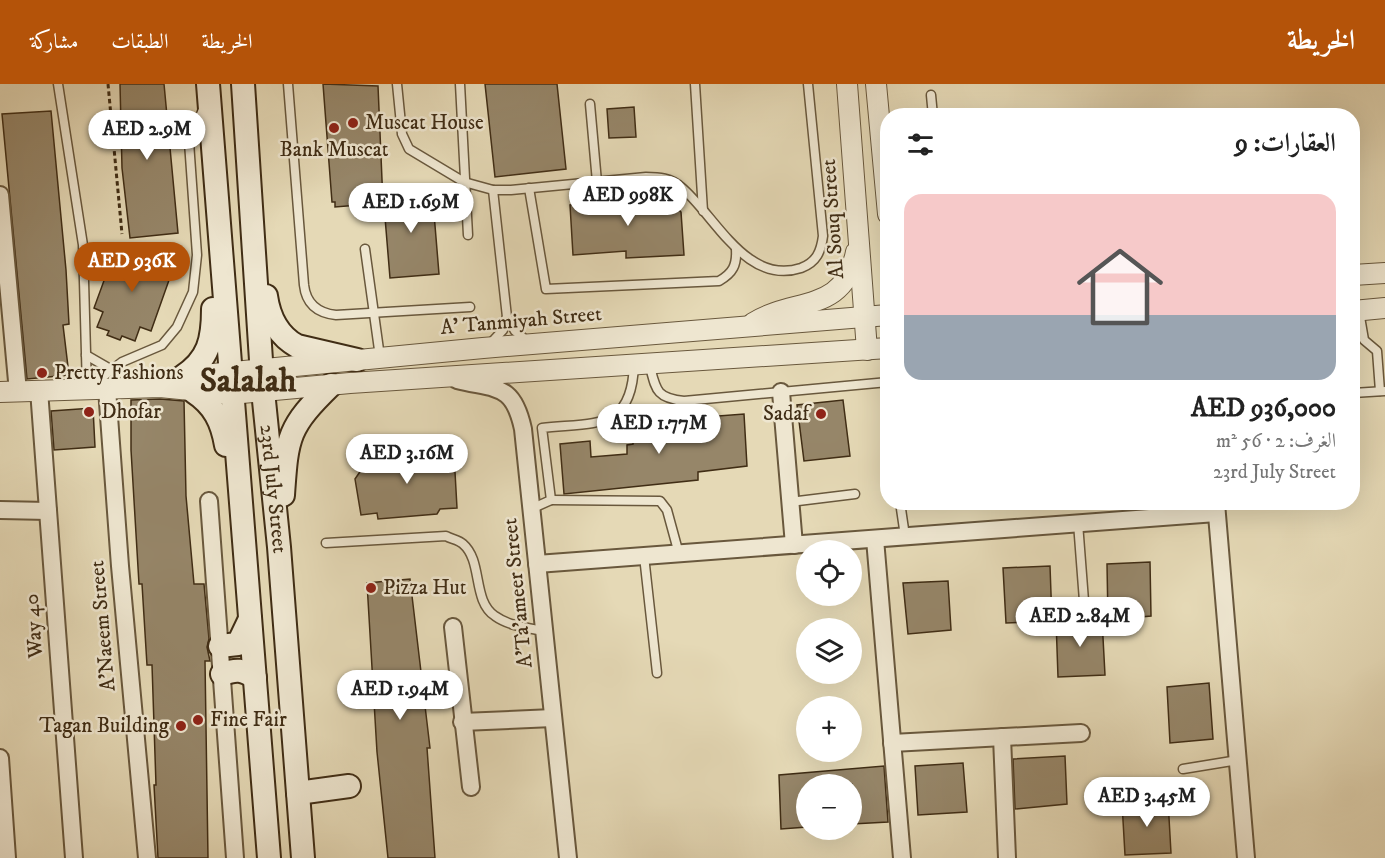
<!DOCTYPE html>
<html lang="ar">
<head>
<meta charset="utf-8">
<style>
  body { margin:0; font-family:"IM FELL DW Pica",Amiri,serif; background:#f2f2f2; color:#222; direction:rtl; height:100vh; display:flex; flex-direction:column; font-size:22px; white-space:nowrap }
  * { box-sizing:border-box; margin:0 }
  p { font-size:20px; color:#767676 }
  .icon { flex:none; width:33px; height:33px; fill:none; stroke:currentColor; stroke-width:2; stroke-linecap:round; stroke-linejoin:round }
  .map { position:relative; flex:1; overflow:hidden; direction:ltr }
  .panel { position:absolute; left:880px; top:24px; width:480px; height:402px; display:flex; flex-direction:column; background:#fff; border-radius:24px; box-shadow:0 6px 24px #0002; direction:rtl }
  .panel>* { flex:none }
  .buttons { position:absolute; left:796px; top:456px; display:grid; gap:12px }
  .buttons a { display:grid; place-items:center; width:66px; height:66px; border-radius:50%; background:#fff; box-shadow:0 6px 24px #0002; font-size:30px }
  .price { position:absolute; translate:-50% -51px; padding:0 14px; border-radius:21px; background:#fff; color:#222; font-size:20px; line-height:39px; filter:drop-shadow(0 2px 3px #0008) }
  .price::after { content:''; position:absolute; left:50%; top:36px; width:18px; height:14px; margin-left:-9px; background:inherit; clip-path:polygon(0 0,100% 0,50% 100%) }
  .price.selected { background:#b45309; color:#fff }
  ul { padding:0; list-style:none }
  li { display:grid; align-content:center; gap:12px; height:318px; padding:0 24px }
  li span { display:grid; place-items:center; height:186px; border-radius:18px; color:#555 }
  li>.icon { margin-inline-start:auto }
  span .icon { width:108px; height:108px; fill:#fffc; stroke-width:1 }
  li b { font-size:26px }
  h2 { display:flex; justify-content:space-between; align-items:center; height:72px; padding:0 24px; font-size:26px }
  header { display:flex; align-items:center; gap:36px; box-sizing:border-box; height:84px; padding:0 30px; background:#b45309; color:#fff }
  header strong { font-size:28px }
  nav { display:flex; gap:33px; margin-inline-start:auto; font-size:21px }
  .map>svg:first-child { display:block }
  .building { fill:#968669; stroke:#402d15; stroke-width:1.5 }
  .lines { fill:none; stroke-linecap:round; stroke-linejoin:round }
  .service-casing { stroke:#69583d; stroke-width:11 }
  .minor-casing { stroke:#69583d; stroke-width:20 }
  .tertiary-casing { stroke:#69583d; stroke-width:22 }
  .secondary-casing { stroke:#402d15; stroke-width:26 }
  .path { stroke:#402d15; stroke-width:3; stroke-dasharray:4.5 3; stroke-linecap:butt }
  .service { stroke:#eee6d0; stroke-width:8 }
  .minor { stroke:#eee6d0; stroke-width:16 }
  .tertiary { stroke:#eee6d0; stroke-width:20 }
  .secondary { stroke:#eee6d0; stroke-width:22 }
  .poi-dot { fill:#8f2418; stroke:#eee6d0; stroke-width:2 }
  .labels { text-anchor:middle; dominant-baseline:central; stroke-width:5; stroke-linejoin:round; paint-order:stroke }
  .poi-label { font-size:21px; fill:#402d15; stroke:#eee6d0; text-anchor:start }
  .street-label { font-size:21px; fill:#402d15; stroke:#eee6d0 }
  .town-label { font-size:33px; font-weight:bold; fill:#402d15; stroke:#eee6d0 }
</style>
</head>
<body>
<header>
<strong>الخريطة</strong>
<nav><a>الخريطة</a><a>الطبقات</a><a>مشاركة</a></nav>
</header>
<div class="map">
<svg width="1385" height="774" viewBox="0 0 1385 774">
  <rect width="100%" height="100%" fill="#e5d9b6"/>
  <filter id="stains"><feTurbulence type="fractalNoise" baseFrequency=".00333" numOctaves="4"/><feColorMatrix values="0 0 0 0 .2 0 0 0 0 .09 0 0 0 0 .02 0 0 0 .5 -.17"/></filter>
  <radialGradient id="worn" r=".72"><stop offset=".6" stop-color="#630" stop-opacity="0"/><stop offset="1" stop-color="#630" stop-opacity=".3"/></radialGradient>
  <g class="building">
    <path d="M 120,0 L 164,0 L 178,149 L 130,154 L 122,84 Z"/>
    <path d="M 323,0 L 378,2 L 383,119 L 335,123 L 335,118 L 332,118 Z"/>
    <path d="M 485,0 L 557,0 L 566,85 L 495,93 Z"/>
    <path d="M 634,23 L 636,53 L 609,54 L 607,25 Z"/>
    <path d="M 51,27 L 66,186 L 69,240 L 63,241 L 69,291 L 27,295 L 2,30 Z"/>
    <path d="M 432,105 L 439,190 L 390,194 L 383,109 Z"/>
    <path d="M 662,109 L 681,128 L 684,171 L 626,174 L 626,167 L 573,171 L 570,121 L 623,117 L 623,111 Z"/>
    <path d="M 117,161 L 174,182 L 151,247 L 140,243 L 135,257 L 122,252 L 120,256 L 107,251 L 109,247 L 97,243 L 103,228 L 94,224 Z"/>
    <path d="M 160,315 L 184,317 L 186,412 L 194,500 L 204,500 L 209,555 L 207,563 L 210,577 L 205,577 L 208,774 L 158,774 L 154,701 L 156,701 L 152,581 L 147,581 L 142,500 L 139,500 L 131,366 L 131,316 Z"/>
    <path d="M 843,316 L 850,372 L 804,377 L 797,321 Z"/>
    <path d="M 93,324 L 95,363 L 54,366 L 51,327 Z"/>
    <path d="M 744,330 L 747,382 L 698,388 L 698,396 L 564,410 L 560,360 L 590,357 L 591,373 L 627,370 L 627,361 L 633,360 L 633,348 L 641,348 L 640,338 Z"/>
    <path d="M 433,365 L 434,371 L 454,370 L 457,424 L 440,425 L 437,430 L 378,435 L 377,429 L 361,431 L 355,395 L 370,373 Z"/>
    <path d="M 1150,478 L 1151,532 L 1108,536 L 1107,480 Z"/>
    <path d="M 1050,482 L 1052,537 L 1006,539 L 1003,484 Z"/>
    <path d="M 410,495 L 430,664 L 427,664 L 435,774 L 388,774 L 377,668 L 367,499 Z"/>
    <path d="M 948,497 L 951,546 L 908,550 L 903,499 Z"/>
    <path d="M 1102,535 L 1105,591 L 1058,593 L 1056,536 Z"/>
    <path d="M 1209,599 L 1213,655 L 1170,659 L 1167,603 Z"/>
    <path d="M 1065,672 L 1067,720 L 1015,725 L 1013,675 Z"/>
    <path d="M 963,679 L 967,728 L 918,731 L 915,682 Z"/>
    <path d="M 884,682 L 888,738 L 852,740 L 852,700 L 807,700 L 807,743 L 781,745 L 779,691 Z"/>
    <path d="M 1168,716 L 1171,769 L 1125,771 L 1122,719 Z"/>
  </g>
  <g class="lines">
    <defs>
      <g id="service">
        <path d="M 58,0 L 83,161 L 87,305"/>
        <path d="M 288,0 L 304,201 C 306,219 317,229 336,231 L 470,223"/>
        <path d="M 397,0 L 402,50 L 409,65 L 464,98 L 493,106 L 511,106 L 646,93 C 659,93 671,94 681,103 C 715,131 746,202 801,184 C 817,178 821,167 823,152 L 808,0"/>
        <path d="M 460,0 L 468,151"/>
        <path d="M 695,0 L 703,127"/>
        <path d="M 931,11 L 933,32"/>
        <path d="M 590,20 L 597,98"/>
        <path d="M 529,104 L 546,205 L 719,197 C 733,189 737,181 736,165"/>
        <path d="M 493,106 L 507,233 L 515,247 L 526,256"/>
        <path d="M 365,165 L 380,273"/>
        <path d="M 1359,227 L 1364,256 L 1377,267 L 1380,307"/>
        <path d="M 490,260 L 503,246 L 507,233"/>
        <path d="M 86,271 L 112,286"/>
        <path d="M 649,279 C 656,305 655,314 684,317 L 888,298"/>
        <path d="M 92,301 L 122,278 L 162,261 L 177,243 L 193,208 L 197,171 L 189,58 L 204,23"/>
        <path d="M 1353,309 L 1385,307"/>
        <path d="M 888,345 L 888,349"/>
        <path d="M 551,416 L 660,417 L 667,426 L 679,470"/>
        <path d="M 790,418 L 855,410"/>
        <path d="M 900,418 L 905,452"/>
        <path d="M 531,425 L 551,416 L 542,344 C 596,338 632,347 634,280"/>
        <path d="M 1078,439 L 1085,530"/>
        <path d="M 326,459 L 446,452 C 451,455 459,456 463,460 C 483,477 472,517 495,532 C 509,542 528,544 544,547"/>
        <path d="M 644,472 L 657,589"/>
        <path d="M 1183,685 L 1238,676"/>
      </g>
      <g id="minor">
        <path d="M 0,111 L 18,308"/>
        <path d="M 457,296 C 497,306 513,299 523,345 L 568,774"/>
        <path d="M 107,305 L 120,482 L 147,774"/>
        <path d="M 39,306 L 74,774"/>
        <path d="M 781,308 L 794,461"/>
        <path d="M 209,417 L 235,774"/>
        <path d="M 1216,419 L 1246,774"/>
        <path d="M 0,426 L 48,427"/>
        <path d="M 875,455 L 902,774"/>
        <path d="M 537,480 L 1216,429"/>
        <path d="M 453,543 L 471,703"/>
        <path d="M 462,638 L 553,634"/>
        <path d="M 1002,653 L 1007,774"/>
        <path d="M 892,659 L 1081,649"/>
        <path d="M 0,674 L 7,774"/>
      </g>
      <g id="tertiary">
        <path d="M 847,0 L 867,266"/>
        <path d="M 876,0 L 888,130"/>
        <path d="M 1353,191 L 1385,189"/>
        <path d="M 1353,227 L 1385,224"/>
        <path d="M 753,239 C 795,213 844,230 856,168"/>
        <path d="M 176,296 L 182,293 L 483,264 L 888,231"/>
        <path d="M 0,308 L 160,303 L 231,310 L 350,299 L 888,264"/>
      </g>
      <g id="secondary">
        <path d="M 208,0 L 269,774"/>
        <path id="s1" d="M 243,0 L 263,307 L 279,463 L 303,774"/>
        <path d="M 266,212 C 269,233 277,251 297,262 L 357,276"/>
        <path d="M 182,293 C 209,276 213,255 213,225"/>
        <path d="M 194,308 C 214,321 222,338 226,361"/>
        <path d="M 283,411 C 287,352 288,343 331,301"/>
        <path d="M 220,562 L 238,560 L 250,535"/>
        <path d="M 222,590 C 236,585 243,585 255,594"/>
        <path d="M 298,709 L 349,702"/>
      </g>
    </defs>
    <use href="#service" class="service-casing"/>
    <use href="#minor" class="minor-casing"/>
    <use href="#tertiary" class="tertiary-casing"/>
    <use href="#secondary" class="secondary-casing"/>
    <path class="path" d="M 108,0 L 122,150"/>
    <use href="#service" class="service"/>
    <use href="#minor" class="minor"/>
    <use href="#tertiary" class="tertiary"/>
    <use href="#secondary" class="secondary"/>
  </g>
  <g class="poi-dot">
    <circle cx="353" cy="39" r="6"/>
    <circle cx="334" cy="44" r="6"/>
    <circle cx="42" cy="289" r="6"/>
    <circle cx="89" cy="328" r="6"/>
    <circle cx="821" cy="330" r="6"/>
    <circle cx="371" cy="504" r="6"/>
    <circle cx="198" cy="636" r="6"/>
    <circle cx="181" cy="642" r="6"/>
  </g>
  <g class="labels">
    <g class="poi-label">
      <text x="365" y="39">Muscat House</text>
      <text x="334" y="66" text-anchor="middle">Bank Muscat</text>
      <text x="54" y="289">Pretty Fashions</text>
      <text x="101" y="328">Dhofar</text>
      <text x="809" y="330" text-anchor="end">Sadaf</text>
      <text x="383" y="504">Pizza Hut</text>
      <text x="210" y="636">Fine Fair</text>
      <text x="169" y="642" text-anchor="end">Tagan Building</text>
    </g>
    <g class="street-label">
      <text transform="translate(833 135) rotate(-94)">Al Souq Street</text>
      <text transform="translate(521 237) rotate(-5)">A' Tanmiyah Street</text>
      <text stroke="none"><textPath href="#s1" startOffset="406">23rd July Street</textPath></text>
      <text transform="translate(518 509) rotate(-96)">A'Ta'ameer Street</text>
      <text transform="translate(34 542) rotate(-94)">Way 40</text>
      <text transform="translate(103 542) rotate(-95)">A'Naeem Street</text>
    </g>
    <g class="town-label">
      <text x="248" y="297">Salalah</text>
    </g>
  </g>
  <rect width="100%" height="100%" filter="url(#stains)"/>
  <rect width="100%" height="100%" fill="url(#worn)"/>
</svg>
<div class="buttons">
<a><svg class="icon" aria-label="locate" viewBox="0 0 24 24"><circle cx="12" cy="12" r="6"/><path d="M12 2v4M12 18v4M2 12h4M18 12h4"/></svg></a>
<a><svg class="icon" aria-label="layers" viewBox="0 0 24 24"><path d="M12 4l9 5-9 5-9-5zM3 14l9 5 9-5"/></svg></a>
<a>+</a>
<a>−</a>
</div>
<b class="price" style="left:147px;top:77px">AED 2.9M</b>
<b class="price" style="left:628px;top:143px">AED 998K</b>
<b class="price" style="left:411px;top:150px">AED 1.69M</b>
<b class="price selected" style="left:132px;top:209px">AED 936K</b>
<b class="price" style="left:659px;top:371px">AED 1.77M</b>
<b class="price" style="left:407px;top:401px">AED 3.16M</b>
<b class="price" style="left:1080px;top:564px">AED 2.84M</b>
<b class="price" style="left:400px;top:637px">AED 1.94M</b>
<b class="price" style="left:1147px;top:744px">AED 3.45M</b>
<section class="panel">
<h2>العقارات: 9<svg class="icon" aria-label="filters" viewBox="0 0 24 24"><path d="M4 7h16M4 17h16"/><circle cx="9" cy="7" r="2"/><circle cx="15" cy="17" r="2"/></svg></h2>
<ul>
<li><span style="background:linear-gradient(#f6c9c9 65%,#9aa5b1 0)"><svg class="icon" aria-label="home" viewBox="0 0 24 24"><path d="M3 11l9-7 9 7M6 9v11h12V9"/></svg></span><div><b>AED 936,000</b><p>الغرف: 2 · 56 m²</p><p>23rd July Street</p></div></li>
</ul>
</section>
</div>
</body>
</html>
